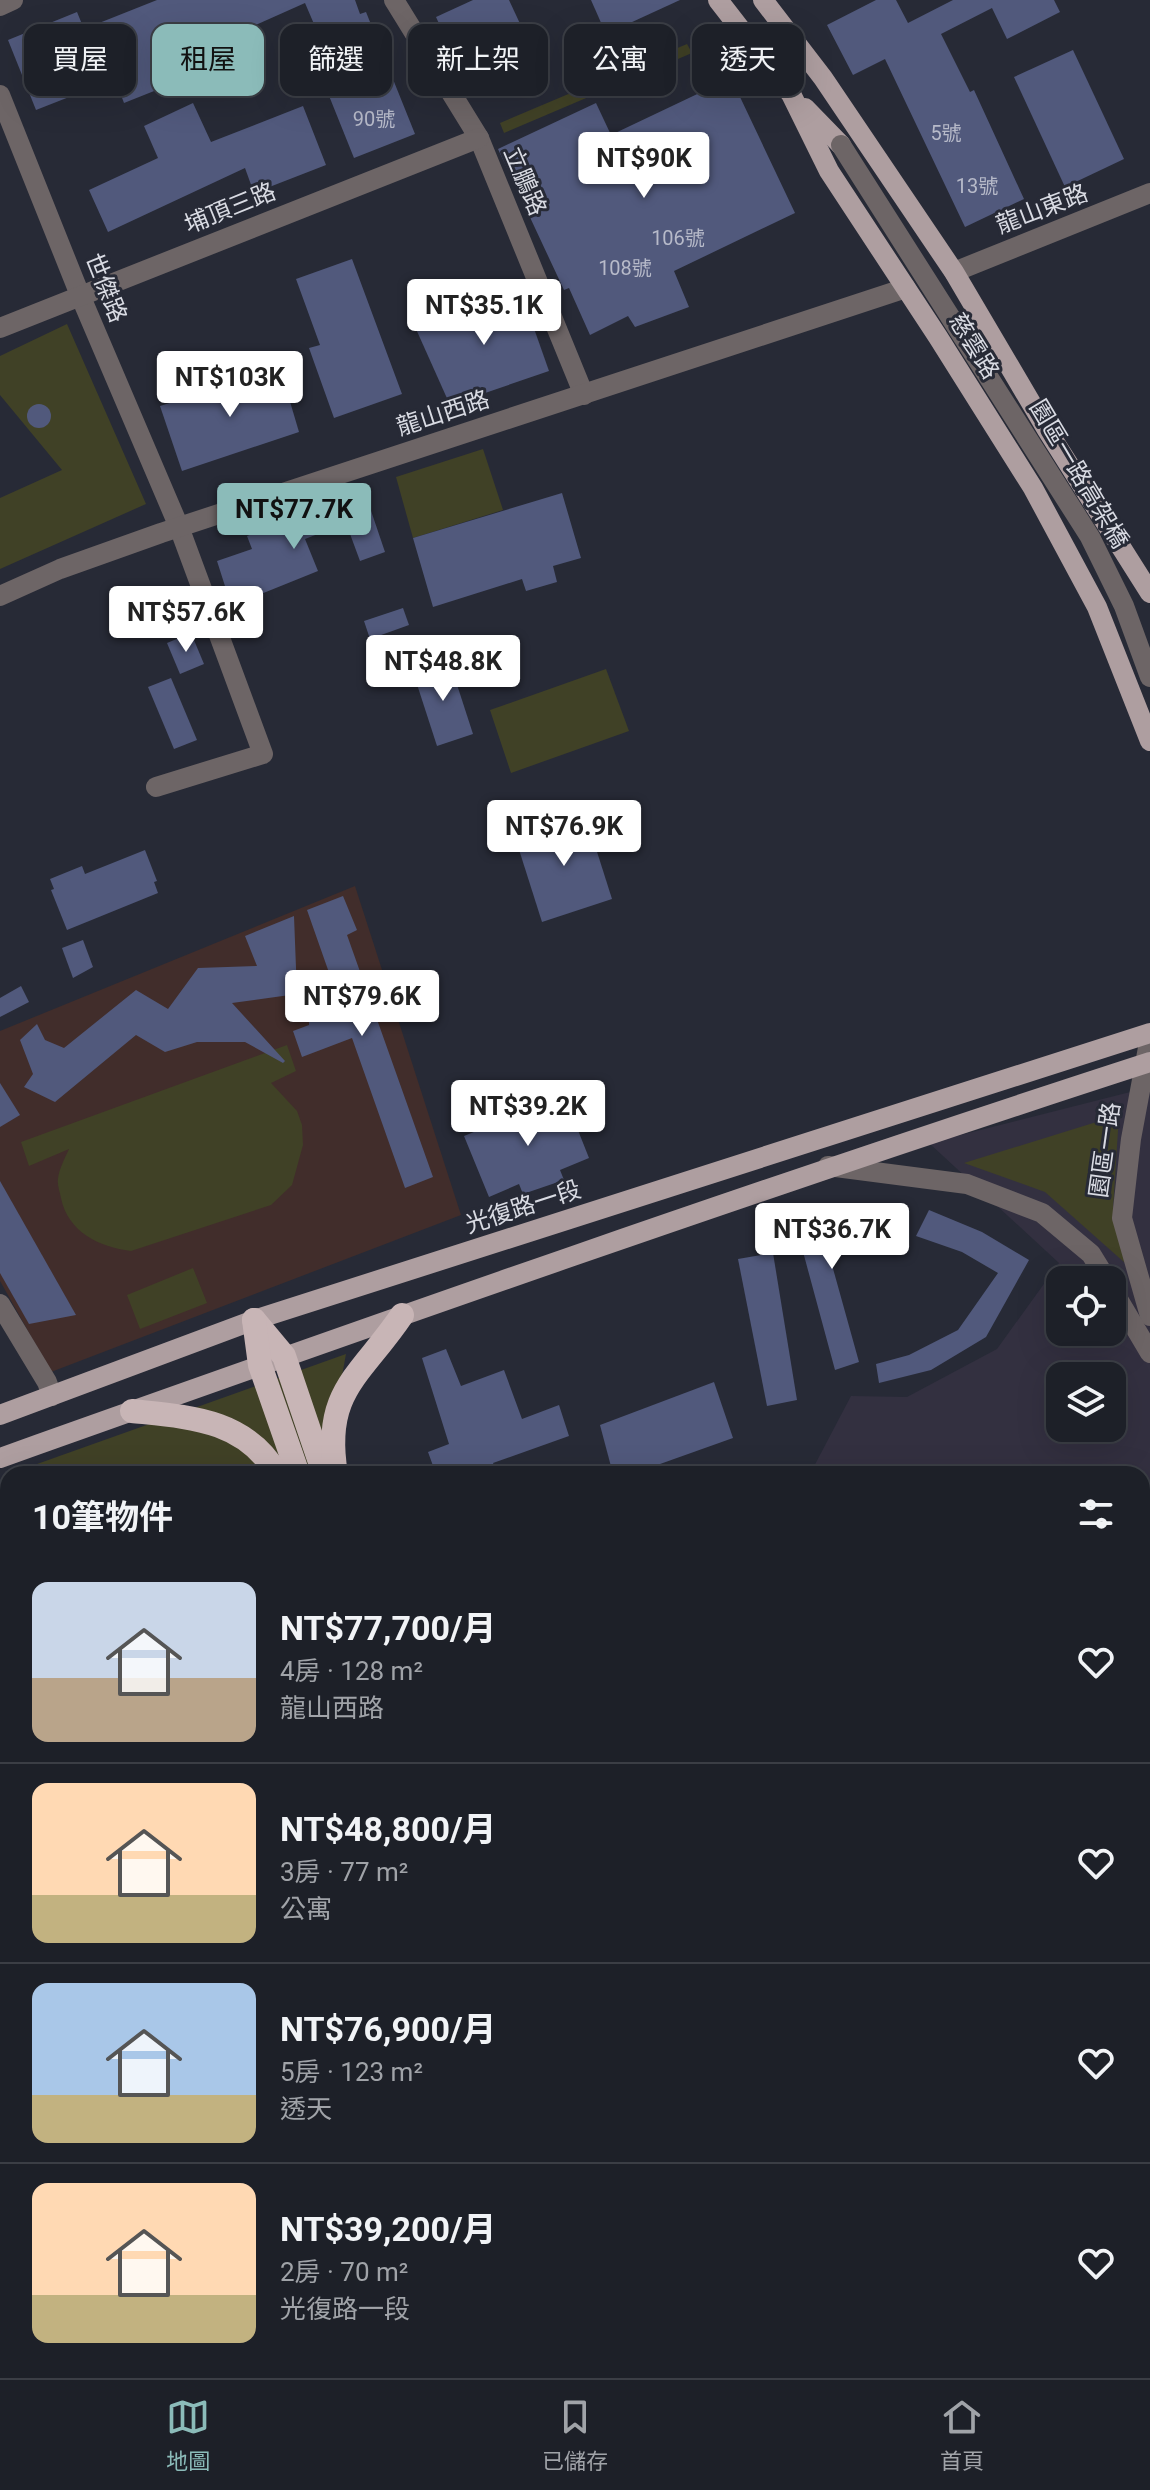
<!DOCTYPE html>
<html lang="zh-TW">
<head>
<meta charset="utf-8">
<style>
  body { margin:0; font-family:Roboto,"Noto Sans TC",sans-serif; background:#252830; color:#f1f3f6; height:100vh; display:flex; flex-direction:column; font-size:30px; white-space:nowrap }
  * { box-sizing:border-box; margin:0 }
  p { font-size:26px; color:#a0a3a8 }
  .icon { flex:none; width:44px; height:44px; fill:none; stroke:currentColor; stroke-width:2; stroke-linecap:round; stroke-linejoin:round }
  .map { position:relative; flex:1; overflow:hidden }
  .side { position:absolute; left:0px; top:1466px; width:1150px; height:912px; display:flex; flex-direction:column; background:#1d2028; border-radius:24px 24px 0 0; box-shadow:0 8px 32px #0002,0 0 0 2px #3b3e45 }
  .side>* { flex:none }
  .hud { position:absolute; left:24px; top:24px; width:1102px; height:72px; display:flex; gap:16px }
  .buttons { position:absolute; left:1046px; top:1266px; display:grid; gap:16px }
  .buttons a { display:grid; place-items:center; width:80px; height:80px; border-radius:16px; background:#1d2028; box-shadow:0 8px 32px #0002,0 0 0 2px #3b3e45; font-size:40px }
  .price { position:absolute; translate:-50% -68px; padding:0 18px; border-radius:8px; background:#fff; color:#222; font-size:26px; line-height:52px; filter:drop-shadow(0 2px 4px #0008) }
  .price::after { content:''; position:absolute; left:50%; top:48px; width:24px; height:18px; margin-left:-12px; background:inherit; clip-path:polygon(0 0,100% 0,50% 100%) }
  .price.selected { background:#8bbbb9; color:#111 }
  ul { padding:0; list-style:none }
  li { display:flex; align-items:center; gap:24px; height:200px; padding:0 32px }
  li+li { border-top:2px solid #3b3e45 }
  li span { display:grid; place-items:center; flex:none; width:224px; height:160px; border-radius:16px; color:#555 }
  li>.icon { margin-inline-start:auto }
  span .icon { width:96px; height:96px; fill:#fffc; stroke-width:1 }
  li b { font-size:34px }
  h2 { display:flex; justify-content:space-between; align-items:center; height:96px; padding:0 32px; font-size:34px }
  .pill { padding:0 28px; border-radius:16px; background:#1d2028; box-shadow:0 8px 32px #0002,0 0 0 2px #3b3e45; font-size:28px; line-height:72px }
  .pill.selected { background:#8bbbb9; color:#111 }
  .tab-bar { display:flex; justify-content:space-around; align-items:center; height:112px; border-top:2px solid #3b3e45; background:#1d2028; font-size:22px; color:#a0a3a8 }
  .tab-bar a { display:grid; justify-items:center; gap:4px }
  .tab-bar .selected { color:#8bbbb9 }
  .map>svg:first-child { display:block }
  .industrial { fill:#333040; fill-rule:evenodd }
  .education { fill:#412d2b }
  .green { fill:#404126 }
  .water { fill:#3a6579 }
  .building { fill:#51597c }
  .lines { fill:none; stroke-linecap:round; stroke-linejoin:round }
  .minor { stroke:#6d6566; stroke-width:20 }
  .major { stroke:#ae9ea0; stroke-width:20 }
  .highway { stroke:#c8b5b6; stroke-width:24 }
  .minor-bridge { stroke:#6d6566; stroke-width:20 }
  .labels { text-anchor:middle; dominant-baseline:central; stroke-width:6; stroke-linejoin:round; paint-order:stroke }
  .number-label { font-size:20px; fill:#b7bac9 }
  .street-label { font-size:24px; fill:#d9dbe3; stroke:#272a36 }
</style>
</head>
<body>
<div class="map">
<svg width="1150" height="2378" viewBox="0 0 1150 2378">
  <rect width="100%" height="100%" fill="#272a36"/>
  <path class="industrial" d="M 1150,1087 L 1150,2378 L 643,2378 L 637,2370 L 1142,2370 L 1142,1474 L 810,1474 L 851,1396 L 907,1397 L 997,1349 L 1059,1263 L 929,1143 ZM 1060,1280 L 1112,1280 L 1112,1332 L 1060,1332 ZM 1060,1376 L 1112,1376 L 1112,1428 L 1060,1428 Z"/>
  <g class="education">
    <path d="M 355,886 L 461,1215 L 51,1372 L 0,1281 L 0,1031 Z"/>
    <path d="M 253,2370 L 321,2370 L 323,2378 L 228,2378 Z"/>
  </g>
  <g class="green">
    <path d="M 687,44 L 692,53 L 504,133 L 500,123 Z"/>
    <path d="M 67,324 L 146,504 L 0,569 L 0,498 L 62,470 L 0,395 L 0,356 Z"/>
    <path d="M 483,449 L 503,510 L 413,538 L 396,477 Z"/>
    <path d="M 606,669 L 629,731 L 511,773 L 490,710 Z"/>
    <path d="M 287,1045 L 296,1071 L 271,1083 L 297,1111 L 302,1125 L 303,1145 L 292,1185 L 271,1205 L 131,1251 C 99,1247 68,1232 61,1198 C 60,1192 57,1185 58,1179 C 59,1169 65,1158 69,1149 L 29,1166 L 21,1142 Z"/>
    <path d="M 1119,1115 L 1113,1209 L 1125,1263 L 1045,1192 L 964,1163 Z"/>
    <path d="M 193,1268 L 207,1303 L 140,1329 L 127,1295 Z"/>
    <path d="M 346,1354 L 324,1474 L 9,1474 Z"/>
  </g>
  <g class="water">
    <path d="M 1142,1912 L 1150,1923 L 1150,2048 L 1142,2054 Z"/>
    <path d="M 807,2370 L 919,2370 L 908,2378 L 814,2378 Z"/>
  </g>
  <g class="building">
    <path d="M 157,0 L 355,0 L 360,14 L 366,12 L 415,134 L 354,158 L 305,36 L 317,31 L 305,3 L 224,39 L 232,60 L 124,103 L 115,79 L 36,110 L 8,40 L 77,12 L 84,29 Z"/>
    <path d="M 473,0 L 509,0 L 536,58 L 469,89 L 436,17 Z"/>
    <path d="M 591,0 L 680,0 L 606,34 Z"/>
    <path d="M 876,0 L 896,0 L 908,23 L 953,0 L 1054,0 L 1060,12 L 1007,39 L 992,8 L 941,34 L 970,92 L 974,90 L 1024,199 L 965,227 L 885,59 L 853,75 L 827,25 Z"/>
    <path d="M 1073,50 L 1124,159 L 1065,187 L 1014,77 Z"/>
    <path d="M 731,78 L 795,213 L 674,271 L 689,307 L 635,327 L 628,316 L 590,335 L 569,288 L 564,290 L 498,149 L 596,103 L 611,135 Z"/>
    <path d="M 193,103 L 211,142 L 303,106 L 326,165 L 254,193 L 245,168 L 108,232 L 89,190 L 158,158 L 144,126 Z"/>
    <path d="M 352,259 L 402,394 L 334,418 L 309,348 L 320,345 L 296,279 Z"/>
    <path d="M 519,286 L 549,371 L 450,405 L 416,329 Z"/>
    <path d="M 280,368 L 299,432 L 182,471 L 160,406 Z"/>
    <circle cx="39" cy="416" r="12"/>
    <path d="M 562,493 L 581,558 L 553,566 L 557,582 L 526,591 L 522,579 L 433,607 L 413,538 Z"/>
    <path d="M 367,499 L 385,552 L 360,561 L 346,523 L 305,539 L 318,571 L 261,594 L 262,599 L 232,608 L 217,561 L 252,549 L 247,536 L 325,505 L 328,512 Z"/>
    <path d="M 403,608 L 409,625 L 370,639 L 364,621 Z"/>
    <path d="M 191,633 L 204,664 L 180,674 L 167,643 Z"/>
    <path d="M 449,660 L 473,734 L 437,746 L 413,672 Z"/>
    <path d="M 171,678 L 197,740 L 174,749 L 148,687 Z"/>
    <path d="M 585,814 L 612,899 L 542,922 L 515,837 Z"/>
    <path d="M 145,850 L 157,881 L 154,882 L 158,893 L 67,930 L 51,890 L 54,889 L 50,879 L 82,866 L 85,874 Z"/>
    <path d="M 343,896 L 357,930 L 347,935 L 433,1177 L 405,1188 L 352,1038 L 302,1057 L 293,1031 L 309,1025 L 309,1013 L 314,1006 L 346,1021 L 307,910 Z"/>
    <path d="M 294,916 L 297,994 L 232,1003 L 285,1061 L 283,1063 L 245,1042 L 197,1042 L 165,1052 L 136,1035 L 55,1102 L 24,1087 L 33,1074 L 20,1040 L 37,1024 L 45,1040 L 64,1048 L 136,990 L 168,1009 L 198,968 L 257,966 L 245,936 Z"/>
    <path d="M 83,940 L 93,967 L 73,978 L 62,948 Z"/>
    <path d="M 21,986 L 29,1002 L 0,1017 L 0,998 Z"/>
    <path d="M 0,1083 L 20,1115 L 0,1127 Z"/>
    <path d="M 564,1095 L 589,1158 L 560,1170 L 564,1180 L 523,1194 L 519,1184 L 489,1197 L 464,1136 Z"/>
    <path d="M 0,1181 L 76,1315 L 29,1324 L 0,1273 Z"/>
    <path d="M 885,1204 L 886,1224 L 822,1229 L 859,1362 L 835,1370 L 792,1211 Z"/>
    <path d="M 929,1210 L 982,1232 L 1029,1260 L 986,1337 L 931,1370 L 879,1383 L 876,1364 L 909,1355 L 958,1330 L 998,1273 L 962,1252 L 916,1236 Z"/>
    <path d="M 773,1253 L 797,1400 L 767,1406 L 738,1259 Z"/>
    <path d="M 446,1349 L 461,1386 L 504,1370 L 522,1419 L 559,1405 L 569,1436 L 493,1463 L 496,1470 L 484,1474 L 436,1474 L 428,1452 L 449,1444 L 422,1358 Z"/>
    <path d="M 714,1382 L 733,1438 L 632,1474 L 613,1474 L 600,1425 Z"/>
  </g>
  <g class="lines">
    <g class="minor">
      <path d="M 394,0 L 479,138 L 584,395"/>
      <path d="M 0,6 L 13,0"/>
      <path d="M 0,95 L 80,295 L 179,527 L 263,754 L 156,787"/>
      <path d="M 954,272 L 1150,193"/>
      <path d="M 0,328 L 479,138"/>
      <path d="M 0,596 L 60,569 L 161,533 L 906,288"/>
      <path d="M 1150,1037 L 1131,1139 L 1122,1218 L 1150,1316"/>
      <path d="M 828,1166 L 967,1184 L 1042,1213 L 1091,1254 L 1107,1280"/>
      <path d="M 1112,1289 L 1150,1353"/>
      <path d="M 0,1304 L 47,1382 L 52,1396"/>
      <path d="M 0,2212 L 8,2208"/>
    </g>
    <g class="major">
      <path d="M 718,0 L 791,94 L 829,171 L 938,337 L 1033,488 L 1097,607 L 1150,741"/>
      <path d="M 763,0 L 823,78 L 954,272 L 1047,430 L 1150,593"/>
      <path d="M 805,108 L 841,145"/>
      <path d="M 0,1415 L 254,1320 L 1150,1033"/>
      <path d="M 0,1458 C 382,1322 764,1187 1150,1062"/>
    </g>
    <g class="highway">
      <path d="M 254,1320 L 284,1356 L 324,1474"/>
      <path d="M 254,1320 L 260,1365 L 298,1474"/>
      <path d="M 132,1411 C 189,1417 245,1419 277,1474"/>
      <path d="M 336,1474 C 322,1391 361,1376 402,1315"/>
      <path d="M 0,1567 L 8,1580"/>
      <path d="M 0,1625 L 8,1636"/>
      <path d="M 0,1690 L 8,1701"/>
      <path d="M 0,1813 L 8,1826"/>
      <path d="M 0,1882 L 8,1890"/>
      <path d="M 440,2370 L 447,2378"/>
      <path d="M 506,2370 L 513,2378"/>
      <path d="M 557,2370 L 564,2378"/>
      <path d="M 616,2370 L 623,2378"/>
    </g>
    <path class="minor-bridge" d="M 841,145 L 1090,537 L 1124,606 L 1150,677"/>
  </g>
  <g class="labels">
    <g class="number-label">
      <text x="374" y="119">90號</text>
      <text x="946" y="133">5號</text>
      <text x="977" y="186">13號</text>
      <text x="678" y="238">106號</text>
      <text x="625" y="268">108號</text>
    </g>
    <g class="street-label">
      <text transform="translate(525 181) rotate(67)">立鵬路</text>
      <text transform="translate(230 208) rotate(-22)">埔頂三路</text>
      <text transform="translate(1042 209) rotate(-21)">龍山東路</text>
      <text transform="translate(106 288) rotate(68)">世傑路</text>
      <text transform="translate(974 346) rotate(58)">慈雲路</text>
      <text transform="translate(443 413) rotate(-18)">龍山西路</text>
      <text transform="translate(1079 474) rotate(59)">園區一路高架橋</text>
      <text transform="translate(1105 1150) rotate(-82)">園區一路</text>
      <text transform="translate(523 1207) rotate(-18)">光復路一段</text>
    </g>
  </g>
</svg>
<div class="buttons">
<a><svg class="icon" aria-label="locate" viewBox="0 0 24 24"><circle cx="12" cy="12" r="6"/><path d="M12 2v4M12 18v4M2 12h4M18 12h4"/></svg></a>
<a><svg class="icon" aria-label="layers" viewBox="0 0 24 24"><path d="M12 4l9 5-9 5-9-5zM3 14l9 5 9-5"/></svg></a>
</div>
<b class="price" style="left:644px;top:200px">NT$90K</b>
<b class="price" style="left:484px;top:347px">NT$35.1K</b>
<b class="price" style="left:230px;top:419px">NT$103K</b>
<b class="price selected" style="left:294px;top:551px">NT$77.7K</b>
<b class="price" style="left:186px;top:654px">NT$57.6K</b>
<b class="price" style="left:443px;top:703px">NT$48.8K</b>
<b class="price" style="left:564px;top:868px">NT$76.9K</b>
<b class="price" style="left:362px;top:1038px">NT$79.6K</b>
<b class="price" style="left:528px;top:1148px">NT$39.2K</b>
<b class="price" style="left:832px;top:1271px">NT$36.7K</b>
<div class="hud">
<a class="pill">買屋</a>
<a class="pill selected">租屋</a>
<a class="pill">篩選</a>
<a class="pill">新上架</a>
<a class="pill">公寓</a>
<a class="pill">透天</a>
</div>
<section class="side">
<h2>10筆物件<svg class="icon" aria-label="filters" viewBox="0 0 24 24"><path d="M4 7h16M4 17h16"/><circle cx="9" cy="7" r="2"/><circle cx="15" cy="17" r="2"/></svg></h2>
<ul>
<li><span style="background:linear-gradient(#c9d6e8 60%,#b9a48a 0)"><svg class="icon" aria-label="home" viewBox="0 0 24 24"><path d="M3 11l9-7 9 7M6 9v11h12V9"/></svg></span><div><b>NT$77,700/月</b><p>4房 · 128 m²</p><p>龍山西路</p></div><svg class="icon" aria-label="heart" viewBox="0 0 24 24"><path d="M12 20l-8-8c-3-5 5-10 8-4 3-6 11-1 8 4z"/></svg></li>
<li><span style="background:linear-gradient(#ffd9b3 70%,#c2b280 0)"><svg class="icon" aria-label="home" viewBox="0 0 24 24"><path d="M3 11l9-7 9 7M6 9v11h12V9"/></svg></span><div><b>NT$48,800/月</b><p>3房 · 77 m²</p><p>公寓</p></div><svg class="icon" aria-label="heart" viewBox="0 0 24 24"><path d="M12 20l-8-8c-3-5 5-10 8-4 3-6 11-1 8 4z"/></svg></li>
<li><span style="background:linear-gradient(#a9c7e8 70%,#c2b280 0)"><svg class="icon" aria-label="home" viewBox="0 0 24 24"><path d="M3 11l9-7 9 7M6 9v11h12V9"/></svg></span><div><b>NT$76,900/月</b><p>5房 · 123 m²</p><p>透天</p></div><svg class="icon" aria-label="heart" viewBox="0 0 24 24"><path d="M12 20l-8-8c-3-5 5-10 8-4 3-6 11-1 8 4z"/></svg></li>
<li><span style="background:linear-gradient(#ffd9b3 70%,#c2b280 0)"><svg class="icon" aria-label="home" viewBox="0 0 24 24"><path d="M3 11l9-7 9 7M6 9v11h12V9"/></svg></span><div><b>NT$39,200/月</b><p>2房 · 70 m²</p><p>光復路一段</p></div><svg class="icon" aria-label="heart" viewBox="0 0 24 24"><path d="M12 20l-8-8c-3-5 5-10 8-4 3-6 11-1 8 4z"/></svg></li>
</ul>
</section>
</div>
<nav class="tab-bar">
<a class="selected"><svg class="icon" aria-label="map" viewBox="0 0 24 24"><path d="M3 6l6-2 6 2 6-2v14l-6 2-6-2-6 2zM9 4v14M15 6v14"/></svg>地圖</a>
<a><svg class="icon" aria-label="saved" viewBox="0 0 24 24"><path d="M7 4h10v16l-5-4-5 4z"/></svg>已儲存</a>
<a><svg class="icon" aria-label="home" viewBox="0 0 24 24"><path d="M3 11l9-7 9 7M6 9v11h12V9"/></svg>首頁</a>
</nav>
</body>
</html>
